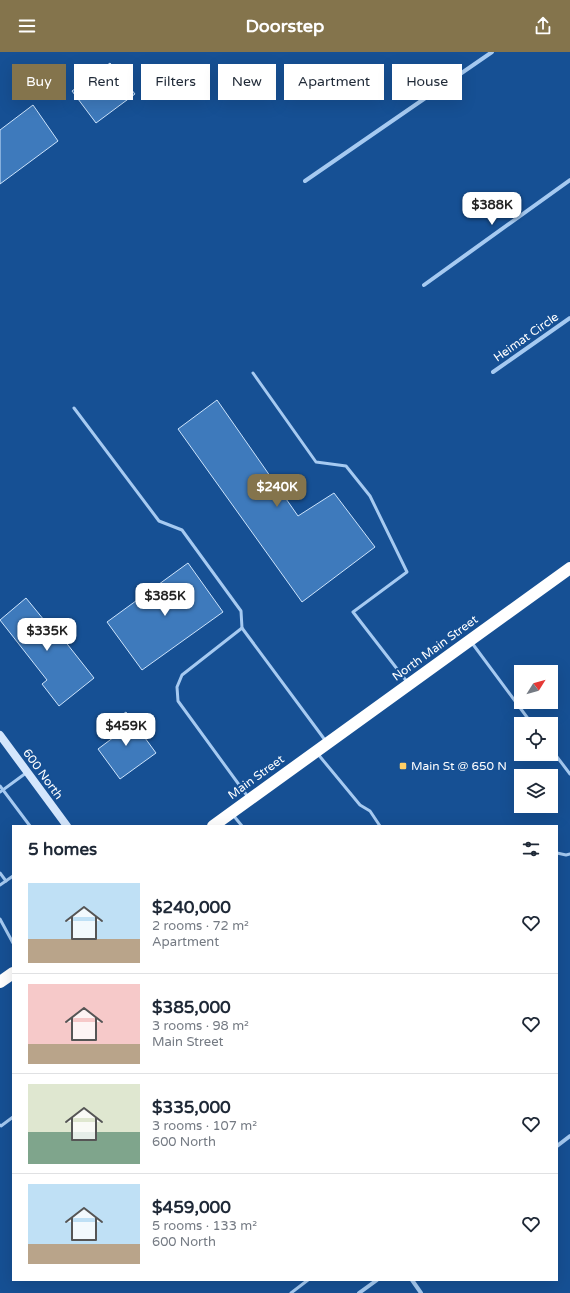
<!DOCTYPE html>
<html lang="en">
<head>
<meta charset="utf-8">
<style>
  body { margin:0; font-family:"Varela Round",sans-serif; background:#f6f6f7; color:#1f2937; height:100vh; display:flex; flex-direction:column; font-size:15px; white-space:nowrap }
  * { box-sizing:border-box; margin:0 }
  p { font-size:13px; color:#747a83 }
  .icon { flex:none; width:22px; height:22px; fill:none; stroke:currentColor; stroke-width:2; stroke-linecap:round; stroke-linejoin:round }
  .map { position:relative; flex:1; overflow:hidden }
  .sheet { position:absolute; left:12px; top:773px; width:546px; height:456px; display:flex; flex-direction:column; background:#fff; border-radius:0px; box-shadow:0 4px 16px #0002 }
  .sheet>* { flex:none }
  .banner { position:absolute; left:12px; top:12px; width:546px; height:36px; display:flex; gap:8px }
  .needle { width:26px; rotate:53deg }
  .fabs { position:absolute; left:514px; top:613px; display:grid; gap:8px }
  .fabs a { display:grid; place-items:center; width:44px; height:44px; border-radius:0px; background:#fff; box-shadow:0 4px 16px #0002; font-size:20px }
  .price { position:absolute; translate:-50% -34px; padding:0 9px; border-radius:8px; background:#fff; color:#222; font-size:13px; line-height:26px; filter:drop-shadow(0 1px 2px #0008) }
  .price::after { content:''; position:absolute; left:50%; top:24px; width:12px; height:9px; margin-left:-6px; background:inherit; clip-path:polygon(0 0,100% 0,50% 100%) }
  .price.active { background:#84744c; color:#fff }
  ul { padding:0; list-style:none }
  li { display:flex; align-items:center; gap:12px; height:100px; padding:0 16px }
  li+li { border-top:1px solid #e0e1e3 }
  li span { display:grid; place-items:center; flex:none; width:112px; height:80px; border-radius:0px; color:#555 }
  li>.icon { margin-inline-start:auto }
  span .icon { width:48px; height:48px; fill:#fffc; stroke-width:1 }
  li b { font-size:17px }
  h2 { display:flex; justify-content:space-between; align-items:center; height:48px; padding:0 16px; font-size:17px }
  .tag { padding:0 14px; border-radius:0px; background:#fff; box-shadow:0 4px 16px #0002; font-size:14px; line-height:36px }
  .tag.active { background:#84744c; color:#fff }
  header { display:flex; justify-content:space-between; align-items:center; height:52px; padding:0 16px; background:#84744c; color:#fff; font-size:18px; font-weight:700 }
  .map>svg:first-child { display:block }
  .building { fill:#3e7abc; stroke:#cde4fc }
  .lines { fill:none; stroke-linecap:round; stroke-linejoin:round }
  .lane { stroke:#a6caf1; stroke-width:3 }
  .street { stroke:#a6caf1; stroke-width:4 }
  .secondary { stroke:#d4e6fc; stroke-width:8 }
  .highway { stroke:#fff; stroke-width:12 }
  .poi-dot { fill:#ffcf66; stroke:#165094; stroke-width:1.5 }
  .labels { text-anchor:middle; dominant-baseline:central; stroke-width:4; stroke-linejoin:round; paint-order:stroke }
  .street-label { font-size:12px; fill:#fff; stroke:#165094 }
  .poi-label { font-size:12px; fill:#fff; stroke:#165094; text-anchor:start }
</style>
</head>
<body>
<header><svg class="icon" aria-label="menu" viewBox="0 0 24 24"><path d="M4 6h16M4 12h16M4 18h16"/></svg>Doorstep<svg class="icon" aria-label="share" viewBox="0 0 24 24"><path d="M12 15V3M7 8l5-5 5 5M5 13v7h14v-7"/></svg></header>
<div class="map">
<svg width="570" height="1241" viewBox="0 0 570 1241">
  <rect width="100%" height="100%" fill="#165094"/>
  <g class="building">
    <path d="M 110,11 L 135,42 L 96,71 L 72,39 Z"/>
    <path d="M 33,53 L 58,89 L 0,132 L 0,78 Z"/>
    <path d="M 217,348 L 298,464 L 334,441 L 375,495 L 302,550 L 178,377 Z"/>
    <path d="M 188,511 L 223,560 L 142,618 L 107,570 Z"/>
    <path d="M 26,546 L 62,590 L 64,588 L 94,626 L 59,654 L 42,632 L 47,628 L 0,568 Z"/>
    <path d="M 126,660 L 156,701 L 120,727 L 98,697 L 114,685 L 106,674 Z"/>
  </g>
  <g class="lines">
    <g class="lane">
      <path d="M 253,321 L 316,410 L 346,414 L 370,444 L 407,520 L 353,560 L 408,631"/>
      <path d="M 74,356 L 159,469 L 182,478 L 241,559 L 242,576 L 325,688"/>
      <path d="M 242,576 L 182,623 L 177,635 L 178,649 L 248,745"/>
      <path d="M 472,591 L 532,672"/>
      <path d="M 551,697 L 570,722"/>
      <path d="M 317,701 L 360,753 L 370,759 L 380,774"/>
      <path d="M 0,734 L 30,774"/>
      <path d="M 0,740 L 26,721"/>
      <path d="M 233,763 L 242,774"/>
      <path d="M 557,801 L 566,803 L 570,802"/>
      <path d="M 0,821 L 6,829"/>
      <path d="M 0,833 L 13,824"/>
      <path d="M 0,867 L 13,891"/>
      <path d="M 0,1073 L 1,1074 L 13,1065"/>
      <path d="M 291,1241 L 308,1228"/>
    </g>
    <g class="street">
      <path d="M 305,129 L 492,0"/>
      <path d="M 424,233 L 570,128"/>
      <path d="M 493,320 L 570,266"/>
      <path d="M 557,1094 L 570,1084"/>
      <path d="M 412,1228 L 421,1241"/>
      <path d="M 359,1241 L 377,1228"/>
    </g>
    <path class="secondary" d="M 0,683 L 67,774"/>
    <g class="highway">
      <path d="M 213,774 L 570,516"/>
      <path d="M 0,930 L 13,921"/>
    </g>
  </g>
  <rect class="poi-dot" x="399" y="710" width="8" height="8" rx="2"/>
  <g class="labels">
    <g class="street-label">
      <text transform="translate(526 285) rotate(-35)">Heimat Circle</text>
      <text transform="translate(435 596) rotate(-36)">North Main Street</text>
      <text transform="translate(43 722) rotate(54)">600 North</text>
      <text transform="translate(256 725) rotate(-36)">Main Street</text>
    </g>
    <g class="poi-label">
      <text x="411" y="714">Main St @ 650 N</text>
    </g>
  </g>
</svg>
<div class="fabs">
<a><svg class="needle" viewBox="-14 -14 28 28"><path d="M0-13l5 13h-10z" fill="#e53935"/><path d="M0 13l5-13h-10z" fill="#747a83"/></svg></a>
<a><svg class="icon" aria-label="locate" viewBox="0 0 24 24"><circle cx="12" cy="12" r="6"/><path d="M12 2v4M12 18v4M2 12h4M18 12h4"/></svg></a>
<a><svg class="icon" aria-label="layers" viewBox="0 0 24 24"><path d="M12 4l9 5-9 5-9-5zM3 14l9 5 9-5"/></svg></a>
</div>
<b class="price" style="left:492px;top:174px">$388K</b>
<b class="price active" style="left:277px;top:456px">$240K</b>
<b class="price" style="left:165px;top:565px">$385K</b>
<b class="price" style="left:47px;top:600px">$335K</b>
<b class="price" style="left:126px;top:695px">$459K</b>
<div class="banner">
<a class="tag active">Buy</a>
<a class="tag">Rent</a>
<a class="tag">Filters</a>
<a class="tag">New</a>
<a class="tag">Apartment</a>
<a class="tag">House</a>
</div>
<section class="sheet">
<h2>5 homes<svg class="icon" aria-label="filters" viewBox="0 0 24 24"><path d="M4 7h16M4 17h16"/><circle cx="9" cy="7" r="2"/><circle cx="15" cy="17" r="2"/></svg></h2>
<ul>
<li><span style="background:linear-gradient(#bfe0f5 70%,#b9a48a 0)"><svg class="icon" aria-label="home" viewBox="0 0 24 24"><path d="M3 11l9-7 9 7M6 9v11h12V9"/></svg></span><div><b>$240,000</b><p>2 rooms · 72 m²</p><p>Apartment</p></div><svg class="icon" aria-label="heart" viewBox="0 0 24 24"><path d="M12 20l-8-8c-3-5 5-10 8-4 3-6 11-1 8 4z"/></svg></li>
<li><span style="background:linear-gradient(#f6c9c9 75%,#b9a48a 0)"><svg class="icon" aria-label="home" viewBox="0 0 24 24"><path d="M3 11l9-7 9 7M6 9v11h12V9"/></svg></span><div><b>$385,000</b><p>3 rooms · 98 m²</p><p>Main Street</p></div><svg class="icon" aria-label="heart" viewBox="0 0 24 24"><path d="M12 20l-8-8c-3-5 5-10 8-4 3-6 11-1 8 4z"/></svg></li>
<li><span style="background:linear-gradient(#dfe7d0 60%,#7fa58c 0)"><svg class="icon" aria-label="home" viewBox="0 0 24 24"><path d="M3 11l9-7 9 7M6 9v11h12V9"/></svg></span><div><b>$335,000</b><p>3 rooms · 107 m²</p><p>600 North</p></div><svg class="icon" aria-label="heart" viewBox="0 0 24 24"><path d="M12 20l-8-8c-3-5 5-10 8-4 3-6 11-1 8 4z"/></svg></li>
<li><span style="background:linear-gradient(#bfe0f5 75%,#b9a48a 0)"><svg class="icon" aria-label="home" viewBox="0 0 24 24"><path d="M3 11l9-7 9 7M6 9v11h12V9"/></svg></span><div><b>$459,000</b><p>5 rooms · 133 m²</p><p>600 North</p></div><svg class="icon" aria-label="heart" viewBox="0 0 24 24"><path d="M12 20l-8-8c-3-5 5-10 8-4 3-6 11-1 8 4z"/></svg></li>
</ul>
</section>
</div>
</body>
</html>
